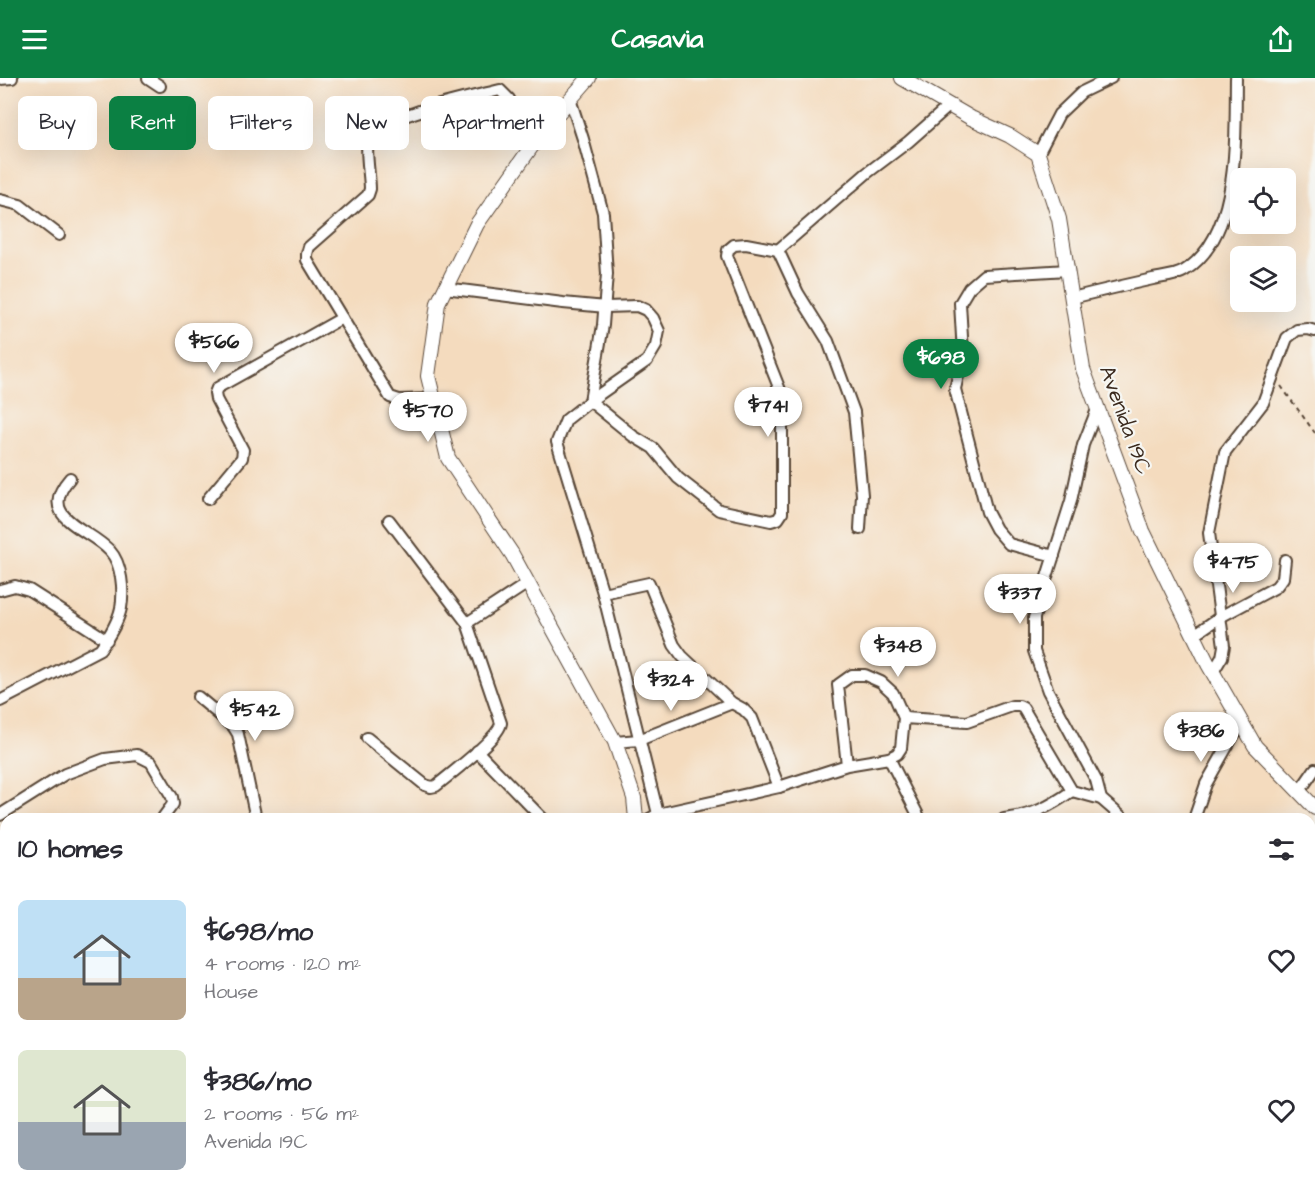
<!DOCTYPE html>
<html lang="en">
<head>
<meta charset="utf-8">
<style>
  body { margin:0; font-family:"Architects Daughter",sans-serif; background:#f7f7f7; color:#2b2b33; height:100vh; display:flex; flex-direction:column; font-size:22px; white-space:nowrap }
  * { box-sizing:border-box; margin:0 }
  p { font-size:20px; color:#7c7c81 }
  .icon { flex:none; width:33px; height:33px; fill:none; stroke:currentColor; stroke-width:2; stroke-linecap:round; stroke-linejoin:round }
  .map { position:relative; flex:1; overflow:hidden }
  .side { position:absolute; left:0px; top:735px; width:1316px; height:384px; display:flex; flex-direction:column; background:#fff; border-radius:18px 18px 0 0; box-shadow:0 6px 24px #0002 }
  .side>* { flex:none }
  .guide { position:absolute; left:18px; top:18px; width:600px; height:54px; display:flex; gap:12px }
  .tools { position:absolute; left:1230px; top:90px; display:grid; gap:12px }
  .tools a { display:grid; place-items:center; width:66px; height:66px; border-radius:9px; background:#fff; box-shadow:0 6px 24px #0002; font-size:30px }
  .price { position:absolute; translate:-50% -51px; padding:0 14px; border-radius:21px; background:#fff; color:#222; font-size:20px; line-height:39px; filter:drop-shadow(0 2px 3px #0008) }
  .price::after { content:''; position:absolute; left:50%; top:36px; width:18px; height:14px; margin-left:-9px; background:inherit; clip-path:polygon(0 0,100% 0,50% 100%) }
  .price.current { background:#0b8043; color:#fff }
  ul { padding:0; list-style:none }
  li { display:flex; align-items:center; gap:18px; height:150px; padding:0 18px }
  li span { display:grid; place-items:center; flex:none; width:168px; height:120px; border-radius:9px; color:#555 }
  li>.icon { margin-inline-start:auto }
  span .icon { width:72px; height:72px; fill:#fffc; stroke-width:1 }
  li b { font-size:26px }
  h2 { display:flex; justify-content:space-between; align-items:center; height:72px; padding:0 18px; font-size:26px }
  .chip { padding:0 21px; border-radius:9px; background:#fff; box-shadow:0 6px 24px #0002; font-size:21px; line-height:54px }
  .chip.current { background:#0b8043; color:#fff }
  header { display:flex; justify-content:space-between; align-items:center; height:78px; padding:0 18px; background:#0b8043; color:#fff; font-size:27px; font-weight:800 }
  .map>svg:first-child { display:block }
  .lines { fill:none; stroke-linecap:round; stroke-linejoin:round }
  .stream { stroke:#70ade2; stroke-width:4 }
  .minor-casing { stroke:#574536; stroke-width:14 }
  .tertiary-casing { stroke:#574536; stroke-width:16 }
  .path { stroke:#574536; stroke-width:2; stroke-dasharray:4.5 4.5; stroke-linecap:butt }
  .minor { stroke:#fff; stroke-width:10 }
  .tertiary { stroke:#fff; stroke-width:14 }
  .labels { text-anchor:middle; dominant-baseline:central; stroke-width:4.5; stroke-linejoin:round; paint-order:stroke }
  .street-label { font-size:22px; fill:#3b2a1e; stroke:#f6f6f2 }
</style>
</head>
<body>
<header><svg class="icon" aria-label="menu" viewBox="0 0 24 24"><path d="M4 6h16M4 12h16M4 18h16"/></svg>Casavia<svg class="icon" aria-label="share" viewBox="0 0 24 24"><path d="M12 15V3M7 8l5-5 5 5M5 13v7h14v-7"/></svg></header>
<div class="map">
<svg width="1315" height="1119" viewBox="0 0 1315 1119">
  <rect width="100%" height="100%" fill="#f6f6f2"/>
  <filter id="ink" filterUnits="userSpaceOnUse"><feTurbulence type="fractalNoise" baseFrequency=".0167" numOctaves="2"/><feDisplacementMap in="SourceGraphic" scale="12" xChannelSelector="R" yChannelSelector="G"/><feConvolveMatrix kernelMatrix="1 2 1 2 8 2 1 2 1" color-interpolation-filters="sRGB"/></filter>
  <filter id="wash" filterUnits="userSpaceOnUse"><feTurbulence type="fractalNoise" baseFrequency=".008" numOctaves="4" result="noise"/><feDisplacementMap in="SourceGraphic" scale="24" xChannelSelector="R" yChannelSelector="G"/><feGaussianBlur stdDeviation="1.35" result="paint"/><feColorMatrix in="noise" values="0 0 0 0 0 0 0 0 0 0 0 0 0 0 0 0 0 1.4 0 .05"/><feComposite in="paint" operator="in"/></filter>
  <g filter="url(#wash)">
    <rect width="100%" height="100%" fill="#f4dbbe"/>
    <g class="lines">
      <path class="stream" d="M 268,1119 L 269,1113"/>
    </g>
  </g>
  <g filter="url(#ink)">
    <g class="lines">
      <defs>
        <g id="minor">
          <path d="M 148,0 L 160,8"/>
          <path d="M 0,1 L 12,0"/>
          <path d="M 570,21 L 583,61 L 603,135 L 607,196 L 603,247 L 590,323 L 566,342 L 557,364 L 603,515 L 658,736"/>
          <path d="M 1038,76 L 1059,36 L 1082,14 L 1111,0"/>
          <path d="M 0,122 L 20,127 L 59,157"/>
          <path d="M 445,210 L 563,225 L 606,229 L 637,228 L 646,232 L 653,240 L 659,253 L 656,268 L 647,283 L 590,323 L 633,358 L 653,370 L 678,400 L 719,432 L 771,443 L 778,441 L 782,435 L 782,317 L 727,178 L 728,172 L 734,167 L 746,166 L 778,172"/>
          <path d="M 1072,220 C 1099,213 1126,207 1153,201 C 1163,199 1176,198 1184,193 C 1241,158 1235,58 1236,0"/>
          <path d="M 434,321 L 399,322 L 390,319 L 307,182 L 307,176 L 309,169 L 368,117 L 370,111 C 370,98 365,73 368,61 C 374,39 477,18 500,12 L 509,21 L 530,71"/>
          <path d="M 1098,329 L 1083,367 L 1071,423 L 1034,540 L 1034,573 L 1048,613 L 1096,702 L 1101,721 L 1124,741"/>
          <path d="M 208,421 L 242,380 L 243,372 L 216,321 L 215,315 L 217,310 L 342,240"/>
          <path d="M 860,451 L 862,417 L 854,334 L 828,263 L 798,215 L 778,172 L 867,95 L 908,64 L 950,27"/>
          <path d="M 1054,478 L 1009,466 L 996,451 L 987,434 L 955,311 L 963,276 L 960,225 L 969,210 L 984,197 L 1068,192"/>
          <path d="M 0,512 L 15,508 L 29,512 L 107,562"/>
          <path d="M 603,515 L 649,505 L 674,567 L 682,578 L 732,625 L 743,631 L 752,640 L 779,709"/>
          <path d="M 467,545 L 528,505"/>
          <path d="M 1194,557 L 1220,539 L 1276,509 L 1283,500 L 1285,482"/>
          <path d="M 1213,594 L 1222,579 L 1224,568 L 1209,455 L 1225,374 L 1263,325 L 1287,260 L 1297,252 L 1308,251 L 1315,253"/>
          <path d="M 198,619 L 233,648 L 238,656 L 256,741"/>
          <path d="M 0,623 L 100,571 C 108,560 118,544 121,530 C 124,513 122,486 110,473 C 88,449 35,440 70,400"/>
          <path d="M 904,640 L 967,644 L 1012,628 L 1019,628 L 1023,630 L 1072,713 L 1101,721"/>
          <path d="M 367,660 L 425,707 L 431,709 L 436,708 C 450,696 499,660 501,645 L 467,545 L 389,442"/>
          <path d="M 615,664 L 639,662 L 732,625"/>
          <path d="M 477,673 L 543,741"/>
          <path d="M 889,680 L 920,741"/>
          <path d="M 1299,714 L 1315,691"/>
          <path d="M 0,737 L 65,696 L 105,681 L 137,677 L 151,684 L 172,719 L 173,726 L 162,741"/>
          <path d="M 649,741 L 658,736 L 779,709 L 847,687 L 889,680 L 897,676 L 901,670 L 904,640 L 893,615 L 881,604 L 865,597 L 852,597 L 838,607 L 847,687"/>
          <path d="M 1004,741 C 1032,738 1049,729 1072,713"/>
          <path d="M 1194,741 L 1206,706 L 1241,644"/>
          <path d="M 0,852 L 6,860"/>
          <path d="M 1310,875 L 1315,880"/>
          <path d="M 0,914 L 6,907"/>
          <path d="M 1310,959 L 1315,954"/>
          <path d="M 337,1113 L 344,1119"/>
          <path d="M 920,1113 L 931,1119"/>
          <path d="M 479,1119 L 482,1113"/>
          <path d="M 716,1119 L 723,1113"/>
          <path d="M 906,1119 L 910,1113"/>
          <path d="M 947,1119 L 955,1113"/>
        </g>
        <g id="tertiary">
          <path d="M 589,0 L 544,51 L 477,146 L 438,225 L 428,298 L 448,380 L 512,476 L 615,664 L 634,720 L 636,741"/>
          <path d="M 902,0 L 971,40 L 1010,58 L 1038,76 L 1059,141 L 1083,291 L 1143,453 L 1208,586 L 1255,668 L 1315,730"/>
          <path d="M 694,1113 L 695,1119"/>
        </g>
      </defs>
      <use href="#minor" class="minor-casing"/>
      <use href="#tertiary" class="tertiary-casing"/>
      <path class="path" d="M 1281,308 L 1315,355"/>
      <use href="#minor" class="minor"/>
      <use href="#tertiary" class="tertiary"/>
    </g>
  </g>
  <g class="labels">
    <g class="street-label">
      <text transform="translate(1125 342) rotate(70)">Avenida 19C</text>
    </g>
  </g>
</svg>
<div class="tools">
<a><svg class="icon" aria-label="locate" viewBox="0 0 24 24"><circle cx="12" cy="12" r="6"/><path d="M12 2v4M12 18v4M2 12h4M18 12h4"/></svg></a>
<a><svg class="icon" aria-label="layers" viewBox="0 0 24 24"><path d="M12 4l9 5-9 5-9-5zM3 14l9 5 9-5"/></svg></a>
</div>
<b class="price" style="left:214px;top:296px">$566</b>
<b class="price current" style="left:941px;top:312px">$698</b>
<b class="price" style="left:768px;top:360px">$741</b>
<b class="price" style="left:428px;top:365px">$570</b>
<b class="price" style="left:1233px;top:516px">$475</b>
<b class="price" style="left:1020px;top:547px">$337</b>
<b class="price" style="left:898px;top:600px">$348</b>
<b class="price" style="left:671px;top:634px">$324</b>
<b class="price" style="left:255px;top:664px">$542</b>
<b class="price" style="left:1201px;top:685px">$386</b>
<div class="guide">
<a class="chip">Buy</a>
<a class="chip current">Rent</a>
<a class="chip">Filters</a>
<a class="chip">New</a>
<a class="chip">Apartment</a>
</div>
<section class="side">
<h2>10 homes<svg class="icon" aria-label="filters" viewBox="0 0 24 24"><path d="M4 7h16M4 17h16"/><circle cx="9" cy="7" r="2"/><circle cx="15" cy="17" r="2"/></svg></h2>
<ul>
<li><span style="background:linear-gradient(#bfe0f5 65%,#b9a48a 0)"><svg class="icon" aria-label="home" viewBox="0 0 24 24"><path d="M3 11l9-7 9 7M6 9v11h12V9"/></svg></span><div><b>$698/mo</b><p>4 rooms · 120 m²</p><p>House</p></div><svg class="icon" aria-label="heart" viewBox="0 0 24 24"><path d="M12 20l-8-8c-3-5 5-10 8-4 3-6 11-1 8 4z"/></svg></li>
<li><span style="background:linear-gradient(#dfe7d0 60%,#9aa5b1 0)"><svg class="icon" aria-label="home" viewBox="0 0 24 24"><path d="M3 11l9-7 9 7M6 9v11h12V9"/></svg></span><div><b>$386/mo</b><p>2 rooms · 56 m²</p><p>Avenida 19C</p></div><svg class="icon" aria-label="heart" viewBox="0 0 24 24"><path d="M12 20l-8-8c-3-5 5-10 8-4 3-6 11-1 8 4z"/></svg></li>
</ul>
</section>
</div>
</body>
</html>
